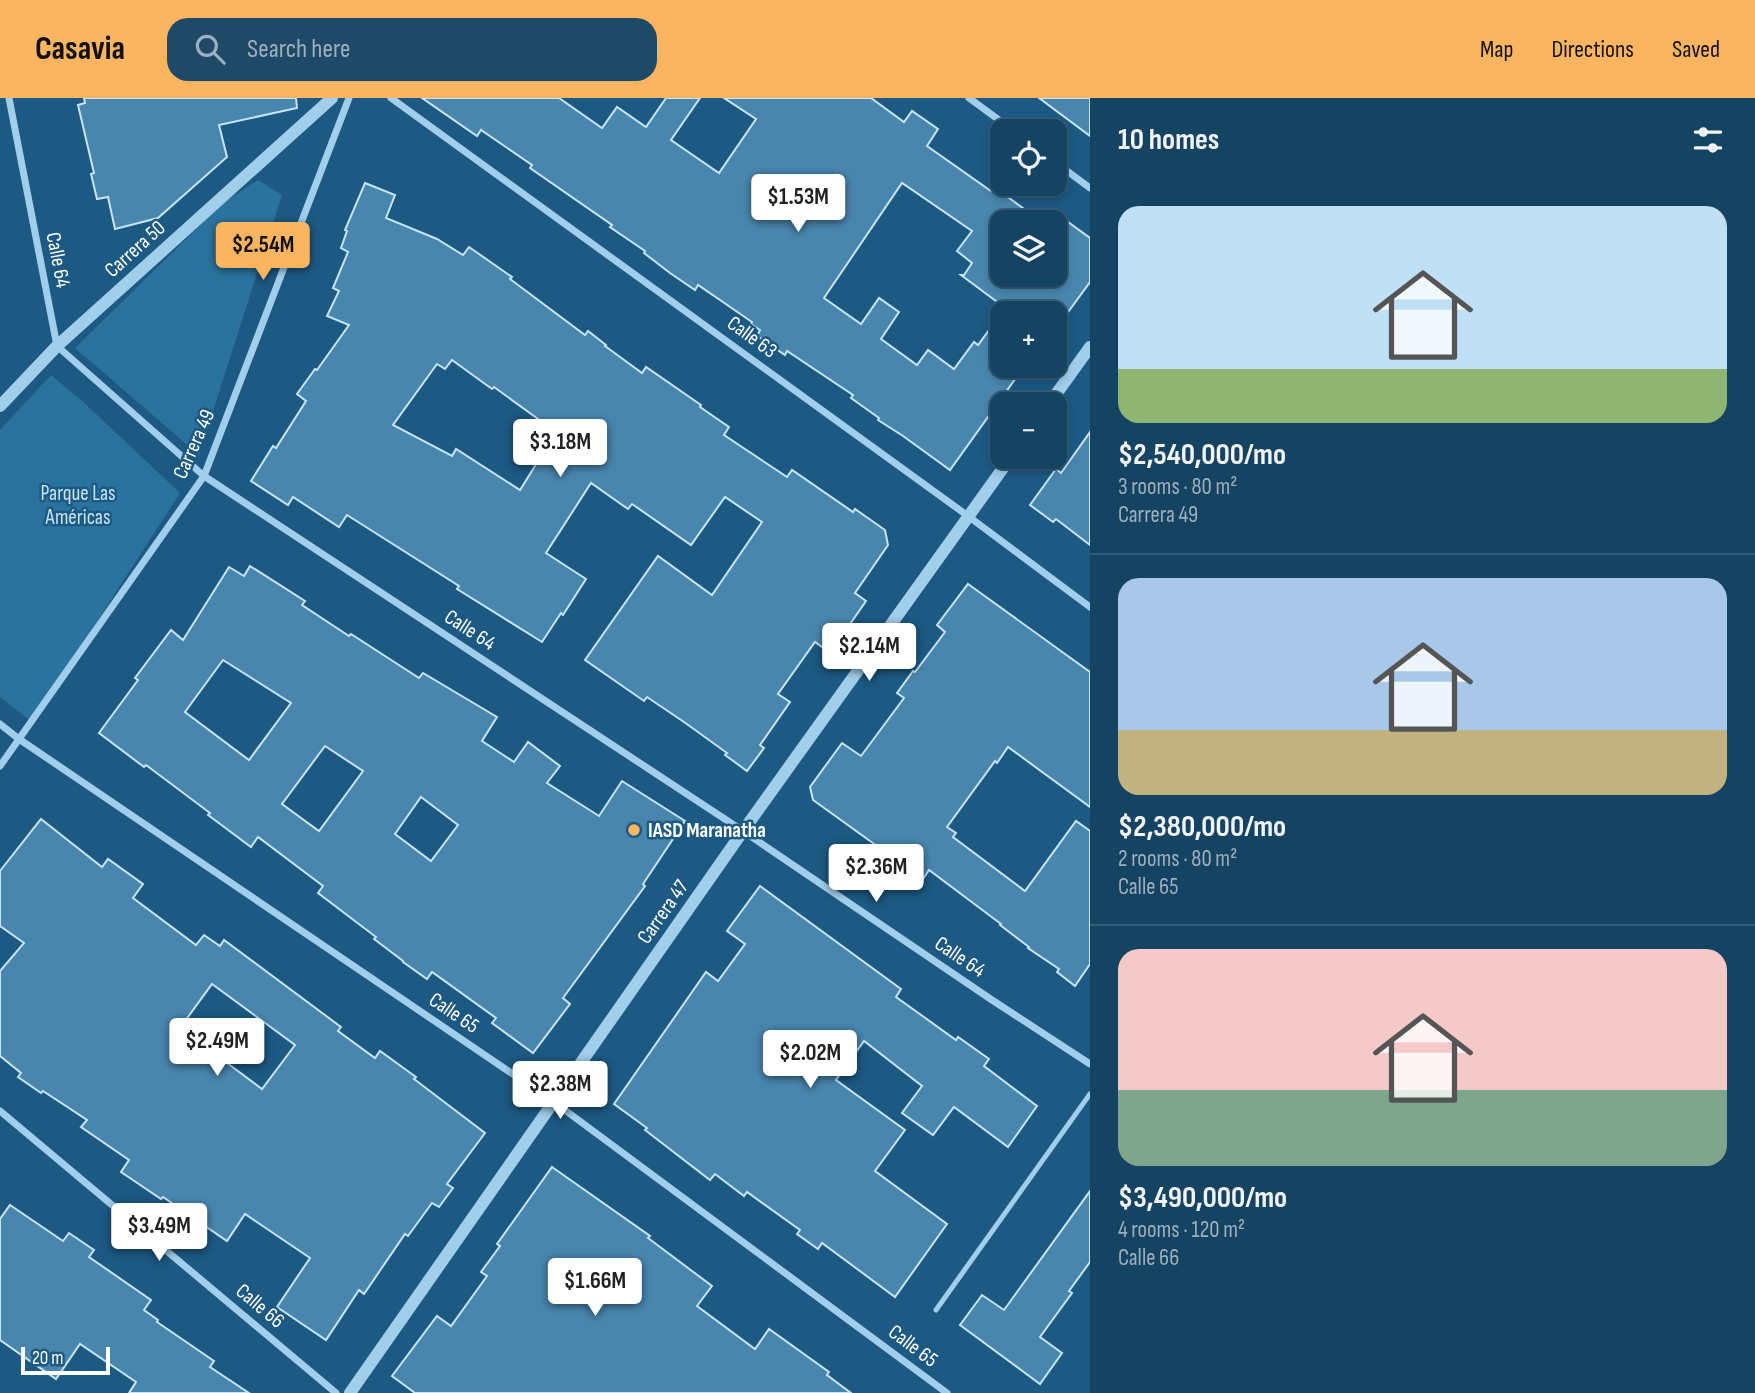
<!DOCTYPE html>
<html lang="en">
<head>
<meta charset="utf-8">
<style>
  body { margin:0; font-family:"Sofia Sans Condensed",sans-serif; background:#1e4a68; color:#f1f3f6; height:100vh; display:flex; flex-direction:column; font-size:26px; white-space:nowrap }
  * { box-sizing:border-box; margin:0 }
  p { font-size:23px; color:#9db0be }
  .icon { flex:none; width:38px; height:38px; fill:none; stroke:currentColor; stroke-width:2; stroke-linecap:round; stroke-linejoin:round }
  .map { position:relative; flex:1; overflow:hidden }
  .drawer { display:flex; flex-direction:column; background:#154362; width:665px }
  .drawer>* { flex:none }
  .fabs { position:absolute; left:990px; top:21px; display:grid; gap:14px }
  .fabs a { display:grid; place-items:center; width:77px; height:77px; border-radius:14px; background:#154362; box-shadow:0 4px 10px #0003,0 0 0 2px #345c77; font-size:35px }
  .scale { position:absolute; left:21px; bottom:18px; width:89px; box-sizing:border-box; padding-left:7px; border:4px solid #fff; border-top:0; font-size:19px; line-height:24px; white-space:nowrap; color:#fff; -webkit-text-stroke:5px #1c5983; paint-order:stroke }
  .price { position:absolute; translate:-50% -60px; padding:0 16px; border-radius:7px; background:#fff; color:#222; font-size:23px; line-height:46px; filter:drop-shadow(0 2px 4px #0008) }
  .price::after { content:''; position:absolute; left:50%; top:42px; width:21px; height:16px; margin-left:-10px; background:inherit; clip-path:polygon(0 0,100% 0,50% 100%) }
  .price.on { background:#fbb45f; color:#111 }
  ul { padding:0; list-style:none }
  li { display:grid; align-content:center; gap:14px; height:371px; padding:0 28px }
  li+li { border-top:2px solid #345c77 }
  li span { display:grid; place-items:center; height:217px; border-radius:21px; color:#555 }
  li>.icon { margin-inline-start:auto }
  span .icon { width:126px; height:126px; fill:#fffc; stroke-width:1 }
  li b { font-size:30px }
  h2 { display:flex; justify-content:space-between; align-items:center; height:84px; padding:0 28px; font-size:30px }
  header { display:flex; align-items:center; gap:42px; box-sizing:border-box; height:98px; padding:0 35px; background:#fbb45f; color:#111 }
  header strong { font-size:33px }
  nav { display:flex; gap:38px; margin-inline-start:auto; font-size:24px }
  .search { width:490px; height:63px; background:#1e4a68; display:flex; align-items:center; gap:18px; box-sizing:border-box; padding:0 24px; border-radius:21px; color:#9db0be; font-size:26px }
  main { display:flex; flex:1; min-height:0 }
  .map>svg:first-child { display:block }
  .green { fill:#2b739f }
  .building { fill:#4986ae; stroke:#c6e4f8; stroke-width:2; fill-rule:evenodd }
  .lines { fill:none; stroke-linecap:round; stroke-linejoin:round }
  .service { stroke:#a1ceea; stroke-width:5 }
  .minor { stroke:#a1ceea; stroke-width:7 }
  .tertiary { stroke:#a1ceea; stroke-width:12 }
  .poi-dot { fill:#fbb45f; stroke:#1c5983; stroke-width:2.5 }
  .labels { text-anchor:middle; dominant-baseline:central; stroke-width:5; stroke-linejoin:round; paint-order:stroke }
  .street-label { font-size:21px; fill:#fff; stroke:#1c5983 }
  .park-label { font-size:21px; fill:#c6e4f8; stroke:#1c5983 }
  .poi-label { font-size:21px; font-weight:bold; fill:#fff; stroke:#1c5983; text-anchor:start }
</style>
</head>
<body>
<header>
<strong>Casavia</strong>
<div class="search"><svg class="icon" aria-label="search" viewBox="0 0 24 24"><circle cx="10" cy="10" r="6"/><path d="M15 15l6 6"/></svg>Search here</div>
<nav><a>Map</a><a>Directions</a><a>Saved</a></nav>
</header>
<main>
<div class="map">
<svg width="1090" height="1295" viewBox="0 0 1090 1295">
  <rect width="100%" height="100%" fill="#1c5983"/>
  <g class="green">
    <path d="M 258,82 L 282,97 L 199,357 L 75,250 L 223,105 Z"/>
    <path d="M 51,277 L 81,302 L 180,395 L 32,624 L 0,599 L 0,332 Z"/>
  </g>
  <g class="building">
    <path d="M 84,0 L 296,0 L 297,10 L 219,27 L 227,59 L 158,120 L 115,131 L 108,99 L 97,101 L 91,76 L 94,75 L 78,7 L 85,5 Z"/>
    <path d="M 422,0 L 559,0 L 602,30 L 617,9 L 646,29 L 666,0 L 700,0 L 671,42 L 719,75 L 756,21 L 724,0 L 871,0 L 904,24 L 912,13 L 938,31 L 927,48 L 991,93 L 994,89 L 1042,124 L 1003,124 L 1003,177 L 1055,177 L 1055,141 L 1068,124 L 1090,140 L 1090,184 L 1055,232 L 1055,215 L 1012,215 L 961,177 L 964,177 L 972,165 L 957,153 L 972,133 L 902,85 L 824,200 L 861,226 L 879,200 L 899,214 L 881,241 L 917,267 L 928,252 L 954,271 L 974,244 L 978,247 L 1003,213 L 1003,268 L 1006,268 L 1018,277 L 950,372 L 903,338 L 878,322 L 879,320 L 851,300 L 853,297 L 787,253 L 785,257 L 757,238 L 760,232 L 751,226 L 752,224 L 698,187 L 695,192 L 670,175 L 644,155 L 645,153 L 610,129 L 612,127 L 530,70 L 532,67 L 481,32 L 477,38 Z"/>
    <path d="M 1039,0 L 1090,0 L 1090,38 Z"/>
    <path d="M 365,85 L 395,97 L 386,120 L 437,141 L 463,157 L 469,149 L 512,179 L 510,181 L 585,237 L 588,233 L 606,247 L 605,248 L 642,275 L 646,269 L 701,307 L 700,309 L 729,329 L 724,337 L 787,379 L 792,372 L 853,414 L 855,411 L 885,432 L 888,447 L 855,495 L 866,503 L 830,555 L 815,544 L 778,596 L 790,604 L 760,647 L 764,650 L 747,673 L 725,657 L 727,655 L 684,624 L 647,599 L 644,603 L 585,562 L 658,458 L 712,497 L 762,424 L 725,399 L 691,447 L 632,406 L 628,411 L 591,385 L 546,455 L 586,481 L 563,517 L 561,515 L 542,544 L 457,491 L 459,488 L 347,417 L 339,429 L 293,399 L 288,407 L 251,383 L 273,348 L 276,350 L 306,303 L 297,296 L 315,271 L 317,272 L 349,227 L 327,218 L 339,193 L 333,190 L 348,154 L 341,150 L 347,133 L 345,132 ZM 452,262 L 492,291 L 494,289 L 556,334 L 520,392 L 456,351 L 452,358 L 393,327 L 437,266 L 445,271 Z"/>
    <path d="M 1090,334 L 1090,447 L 1056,421 L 1053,424 L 1030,407 L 1056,371 L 1061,375 Z"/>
    <path d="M 250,468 L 305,503 L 302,507 L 349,538 L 351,536 L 419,580 L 423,575 L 497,619 L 482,643 L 514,664 L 528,644 L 560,668 L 547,685 L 599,718 L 622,683 L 685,723 L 643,786 L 645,788 L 563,900 L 570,906 L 533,955 L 492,925 L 496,920 L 432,874 L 427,881 L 403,864 L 403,863 L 374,841 L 376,839 L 318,795 L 323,788 L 258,739 L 251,749 L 208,717 L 210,715 L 146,667 L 144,669 L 99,635 L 138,582 L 135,580 L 171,532 L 183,542 L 229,469 L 244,478 ZM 223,562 L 291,605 L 249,662 L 185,614 ZM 325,648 L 363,673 L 319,733 L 282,706 ZM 421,699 L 458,727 L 431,763 L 395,736 Z"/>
    <path d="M 968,486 L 1090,574 L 1090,709 L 1008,649 L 997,665 L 995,663 L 947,729 L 956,735 L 953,739 L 1025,793 L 1076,723 L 1090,733 L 1090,866 L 1075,888 L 1057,874 L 1059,871 L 1028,850 L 1029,849 L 1000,827 L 1001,826 L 929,772 L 923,781 L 813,702 L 810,689 L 842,645 L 861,658 L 904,600 L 897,595 L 913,573 L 915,574 L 945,534 L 937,527 Z"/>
    <path d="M 41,721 L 102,769 L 108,761 L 143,786 L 133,800 L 196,847 L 204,837 L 220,848 L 224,842 L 341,929 L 338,933 L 375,960 L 380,953 L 416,979 L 414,981 L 485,1035 L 447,1086 L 453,1090 L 439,1109 L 432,1105 L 408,1138 L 405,1136 L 364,1196 L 359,1192 L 326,1242 L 277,1209 L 310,1160 L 245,1116 L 227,1143 L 163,1099 L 161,1101 L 121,1074 L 129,1062 L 81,1029 L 87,1022 L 43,993 L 41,995 L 18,979 L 21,975 L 0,958 L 0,873 L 24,845 L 0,828 L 0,773 ZM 212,886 L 295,947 L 262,991 L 180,930 Z"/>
    <path d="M 760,788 L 901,891 L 896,899 L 956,942 L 958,939 L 989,961 L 984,968 L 1037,1008 L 1008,1049 L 954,1009 L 933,1037 L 902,1015 L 922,988 L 864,943 L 836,982 L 905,1032 L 875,1073 L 947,1126 L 895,1199 L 822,1145 L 818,1151 L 797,1136 L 800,1132 L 747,1094 L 744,1098 L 715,1076 L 710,1082 L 645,1032 L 647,1030 L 614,1006 L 706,874 L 718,883 L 745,846 L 727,833 Z"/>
    <path d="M 552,1069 L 650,1138 L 648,1140 L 712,1188 L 697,1208 L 755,1251 L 769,1231 L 829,1274 L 827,1277 L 851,1295 L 415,1295 L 392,1278 L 437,1218 L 451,1228 L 487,1178 L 481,1174 L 500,1148 L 497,1146 Z"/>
    <path d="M 1090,1093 L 1090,1164 L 1069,1193 L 1072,1195 L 1040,1239 L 1062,1255 L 1040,1286 L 960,1227 L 982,1197 L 1004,1212 Z"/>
    <path d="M 10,1107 L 63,1143 L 69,1135 L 94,1152 L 89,1159 L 151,1202 L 144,1212 L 158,1222 L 157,1224 L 214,1263 L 210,1269 L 249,1295 L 129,1295 L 136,1284 L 80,1246 L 56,1281 L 0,1242 L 0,1121 Z"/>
  </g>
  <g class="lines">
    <path class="service" d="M 936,1212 L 1090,996"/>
    <g class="minor">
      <path d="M 9,0 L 57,248 L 204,378 L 743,733 L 992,902 L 1090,966"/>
      <path d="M 391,0 L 968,418 L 1090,509"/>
      <path d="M 969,0 L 1014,33"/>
      <path d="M 1055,64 L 1090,90"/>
      <path d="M 0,626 L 19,641 L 554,1004 L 947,1295"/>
      <path d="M 0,668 L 204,378 L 349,0"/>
      <path d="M 0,1013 L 336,1295"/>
    </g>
    <g class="tertiary">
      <path d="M 1049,306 L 1090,249"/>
      <path d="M 0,308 L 57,248 L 332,0"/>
      <path d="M 350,1295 L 743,733 L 1011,359"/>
    </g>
  </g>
  <circle class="poi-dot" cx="634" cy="732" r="7"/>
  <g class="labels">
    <g class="street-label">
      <text transform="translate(135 151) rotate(-42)">Carrera 50</text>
      <text transform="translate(58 162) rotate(79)">Calle 64</text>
      <text transform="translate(752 239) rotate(36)">Calle 63</text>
      <text transform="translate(194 346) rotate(-66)">Carrera 49</text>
      <text transform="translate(470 532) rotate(33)">Calle 64</text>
      <text transform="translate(663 814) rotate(-55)">Carrera 47</text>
      <text transform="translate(960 859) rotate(34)">Calle 64</text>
      <text transform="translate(454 915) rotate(34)">Calle 65</text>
      <text transform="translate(260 1208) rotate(40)">Calle 66</text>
      <text transform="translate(913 1248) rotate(37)">Calle 65</text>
    </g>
    <g class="park-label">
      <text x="78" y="395">Parque Las<tspan x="78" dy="24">Américas</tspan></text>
    </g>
    <g class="poi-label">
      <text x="648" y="732">IASD Maranatha</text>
    </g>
  </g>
</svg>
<div class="fabs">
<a><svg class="icon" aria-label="locate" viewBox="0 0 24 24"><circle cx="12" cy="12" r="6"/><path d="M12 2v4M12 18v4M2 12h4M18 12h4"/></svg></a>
<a><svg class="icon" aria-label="layers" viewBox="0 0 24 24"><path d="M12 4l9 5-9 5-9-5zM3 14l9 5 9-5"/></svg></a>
<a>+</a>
<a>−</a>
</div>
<div class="scale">20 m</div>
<b class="price" style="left:798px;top:136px">$1.53M</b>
<b class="price on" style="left:263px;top:184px">$2.54M</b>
<b class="price" style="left:560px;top:381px">$3.18M</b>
<b class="price" style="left:869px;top:585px">$2.14M</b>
<b class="price" style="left:876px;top:806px">$2.36M</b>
<b class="price" style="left:217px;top:980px">$2.49M</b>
<b class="price" style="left:810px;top:992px">$2.02M</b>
<b class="price" style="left:560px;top:1023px">$2.38M</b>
<b class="price" style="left:159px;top:1165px">$3.49M</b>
<b class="price" style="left:595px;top:1220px">$1.66M</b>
</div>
<section class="drawer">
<h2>10 homes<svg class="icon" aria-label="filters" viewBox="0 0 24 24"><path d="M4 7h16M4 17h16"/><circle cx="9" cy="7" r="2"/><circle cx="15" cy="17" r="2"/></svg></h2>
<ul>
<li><span style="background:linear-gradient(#bfe0f5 75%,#8fb573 0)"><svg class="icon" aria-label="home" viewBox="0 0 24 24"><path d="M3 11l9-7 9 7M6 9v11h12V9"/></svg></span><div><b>$2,540,000/mo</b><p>3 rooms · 80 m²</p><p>Carrera 49</p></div></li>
<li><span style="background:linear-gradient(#a9c7e8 70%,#c2b280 0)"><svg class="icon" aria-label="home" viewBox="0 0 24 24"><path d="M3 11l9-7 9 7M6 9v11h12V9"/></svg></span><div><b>$2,380,000/mo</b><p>2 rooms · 80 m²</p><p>Calle 65</p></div></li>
<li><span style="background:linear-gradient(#f6c9c9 65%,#7fa58c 0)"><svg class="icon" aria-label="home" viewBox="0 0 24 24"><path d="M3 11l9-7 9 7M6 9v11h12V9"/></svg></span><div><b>$3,490,000/mo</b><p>4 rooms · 120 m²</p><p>Calle 66</p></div></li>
</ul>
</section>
</main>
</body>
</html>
